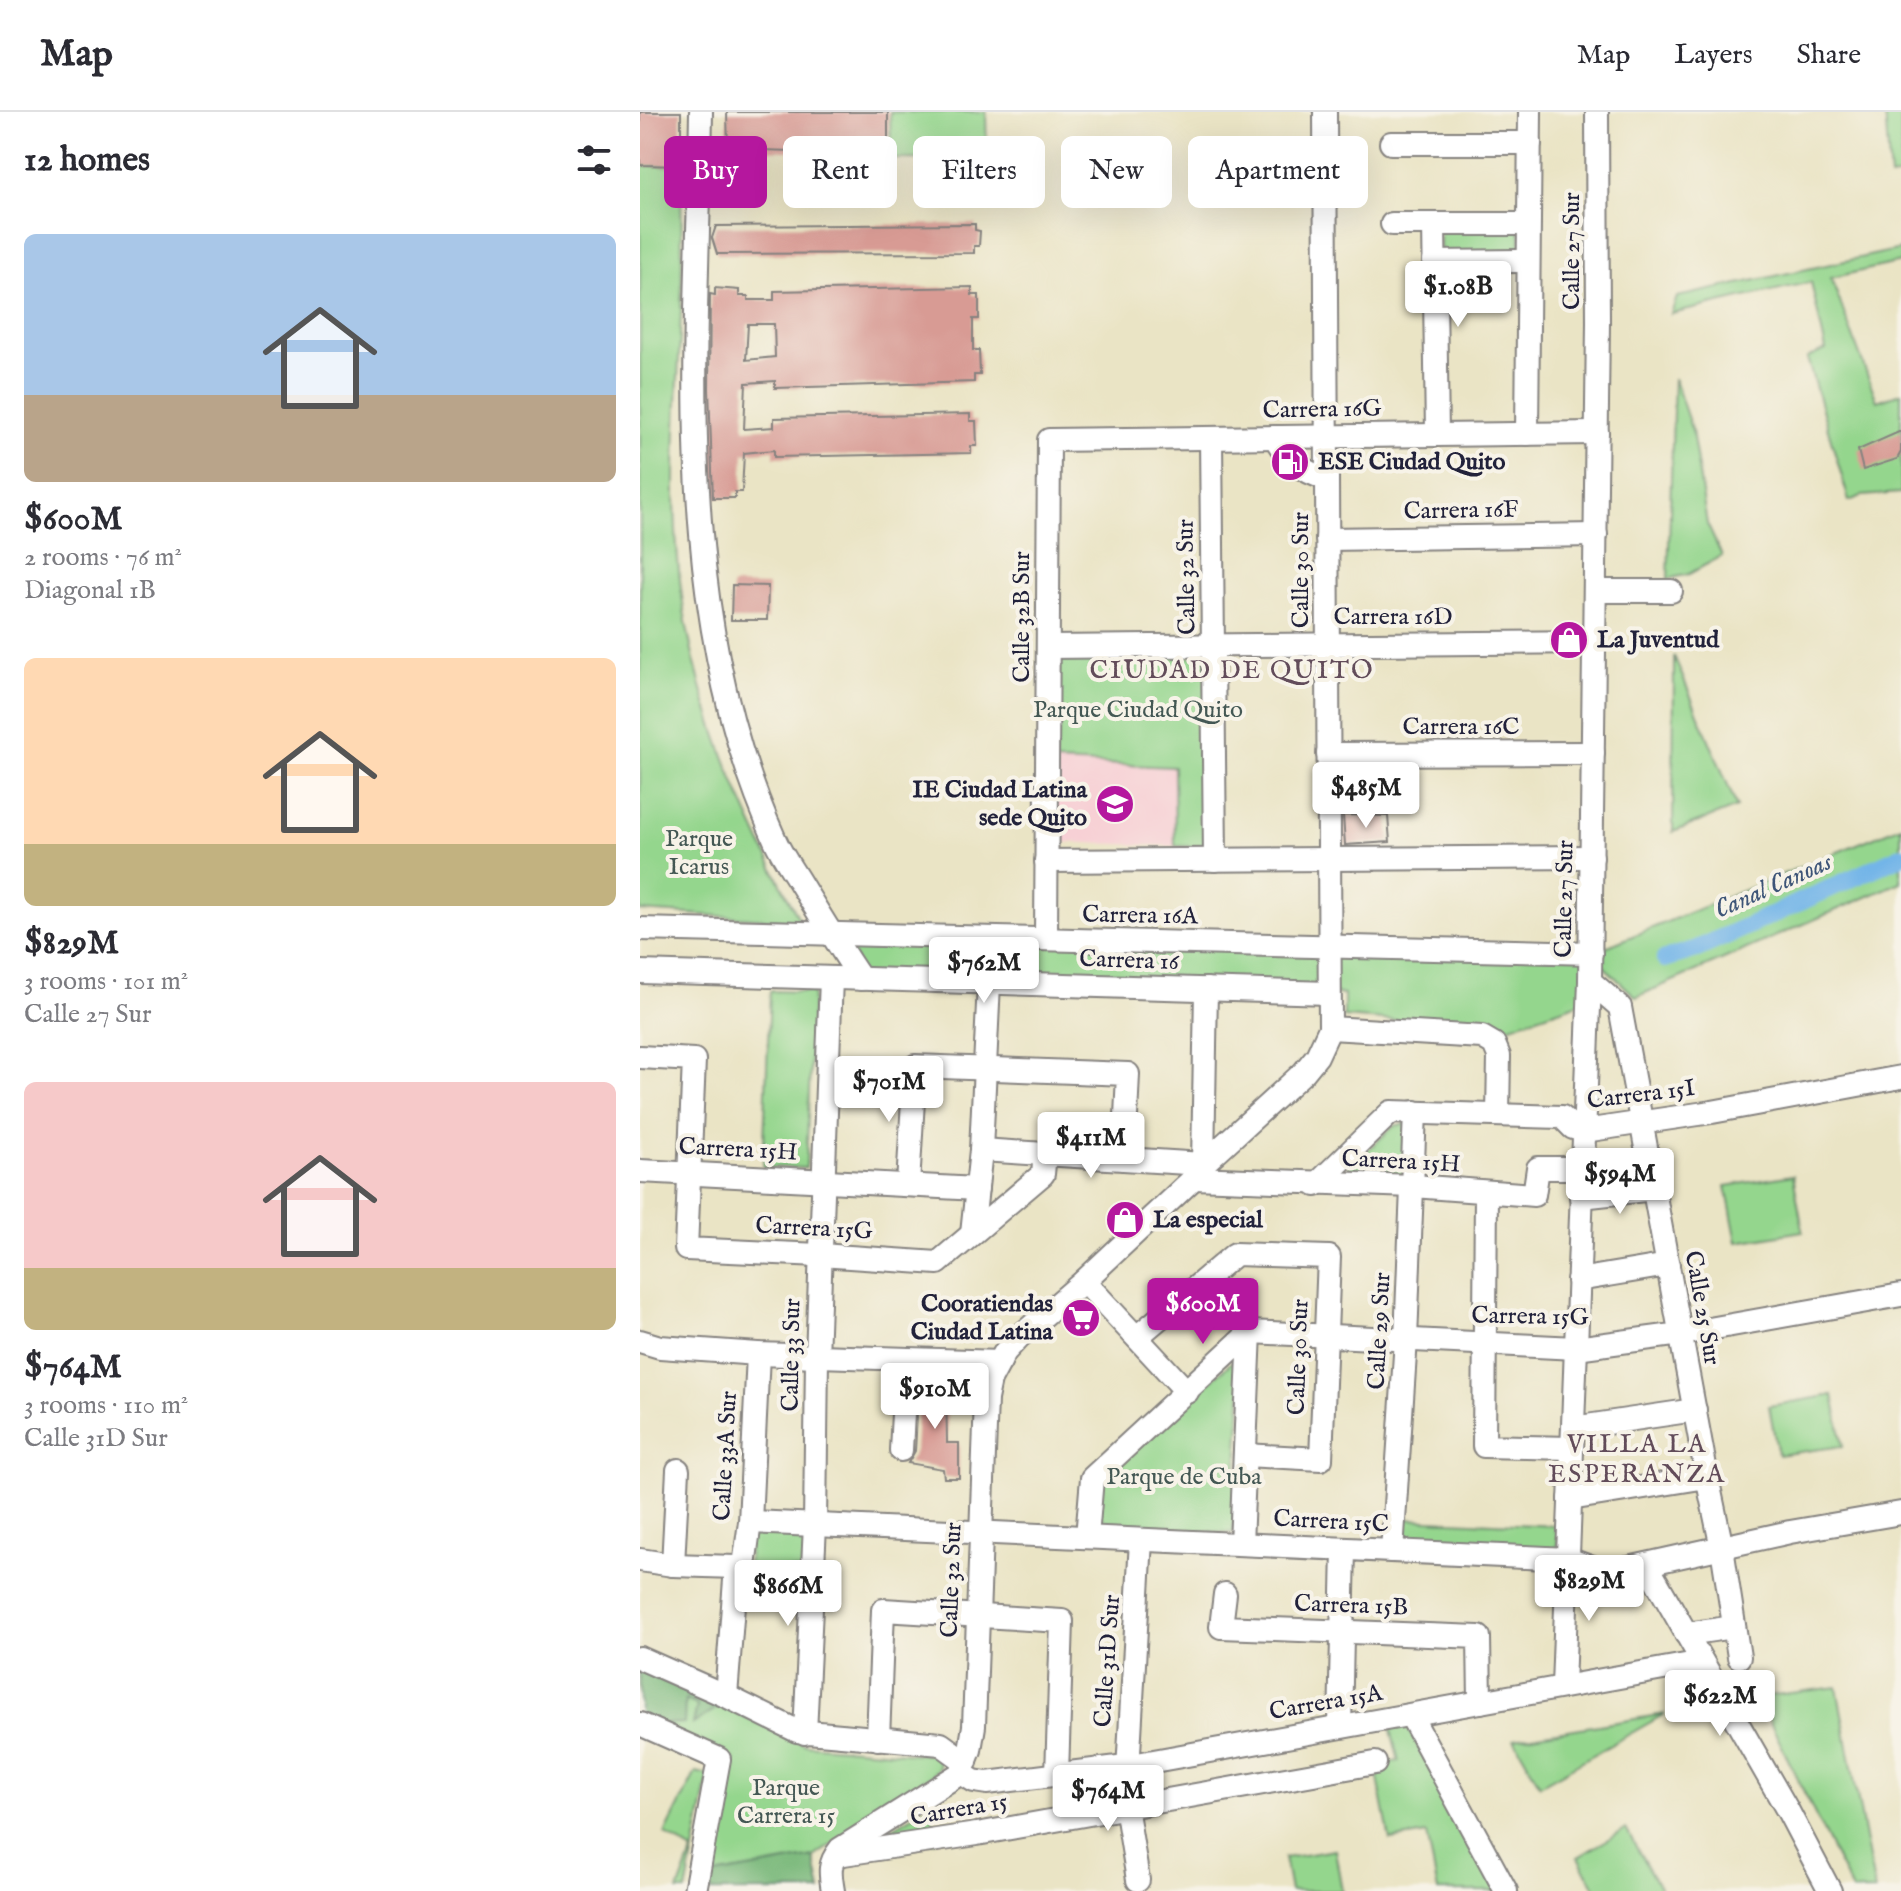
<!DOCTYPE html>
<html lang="en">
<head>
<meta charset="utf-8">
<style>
  body { margin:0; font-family:"IM FELL English",serif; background:#f2f2f3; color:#2b2b33; height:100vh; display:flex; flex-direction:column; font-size:30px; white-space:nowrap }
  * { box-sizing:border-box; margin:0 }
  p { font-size:26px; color:#7c7c81 }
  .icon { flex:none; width:44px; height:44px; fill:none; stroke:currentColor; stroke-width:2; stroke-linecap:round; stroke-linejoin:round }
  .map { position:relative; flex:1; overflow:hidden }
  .panel { display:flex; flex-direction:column; background:#fff; width:640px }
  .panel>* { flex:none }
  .banner { position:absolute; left:24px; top:24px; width:760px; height:72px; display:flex; gap:16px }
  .price { position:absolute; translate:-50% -68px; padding:0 18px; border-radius:8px; background:#fff; color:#222; font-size:26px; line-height:52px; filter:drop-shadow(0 2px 4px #0008) }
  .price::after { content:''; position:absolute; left:50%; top:48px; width:24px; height:18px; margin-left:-12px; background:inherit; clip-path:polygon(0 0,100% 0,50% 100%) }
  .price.current { background:#b5179e; color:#fff }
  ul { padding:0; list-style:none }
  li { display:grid; align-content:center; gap:16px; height:424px; padding:0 24px }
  li span { display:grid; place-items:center; height:248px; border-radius:12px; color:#555 }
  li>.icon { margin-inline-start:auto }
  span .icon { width:144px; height:144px; fill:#fffc; stroke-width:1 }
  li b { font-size:34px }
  h2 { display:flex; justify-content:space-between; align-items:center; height:96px; padding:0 24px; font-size:34px }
  .chip { padding:0 28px; border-radius:12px; background:#fff; box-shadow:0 8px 32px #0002; font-size:28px; line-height:72px }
  .chip.current { background:#b5179e; color:#fff }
  header { display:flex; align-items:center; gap:48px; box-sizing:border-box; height:112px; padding:0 40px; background:#fff; border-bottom:2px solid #e1e1e2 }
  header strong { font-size:38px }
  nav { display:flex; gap:44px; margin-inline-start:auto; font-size:28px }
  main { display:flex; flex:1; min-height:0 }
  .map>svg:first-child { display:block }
  .built { fill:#f7cfd4 }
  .green { fill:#94d68d; stroke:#5b7c64; stroke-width:2 }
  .forest { fill:#77b778; stroke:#4c6c5a; stroke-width:2 }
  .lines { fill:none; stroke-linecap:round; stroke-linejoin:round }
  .canal { stroke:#73b5e8; stroke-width:18 }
  .building { fill:#d89b94; fill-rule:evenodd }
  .minor-casing { stroke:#868380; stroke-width:26 }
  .minor { stroke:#fff; stroke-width:22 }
  .labels { text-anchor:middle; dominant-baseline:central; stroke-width:8; stroke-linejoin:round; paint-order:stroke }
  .street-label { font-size:24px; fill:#22223b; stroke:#f7f3e8 }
  .poi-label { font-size:24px; font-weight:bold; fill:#22223b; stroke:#f7f3e8; text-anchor:start }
  .park-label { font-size:24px; fill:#445854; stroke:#f7f3e8 }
  .neighbourhood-label { font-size:26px; letter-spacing:2px; fill:#624c5a; stroke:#f7f3e8 }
  .water-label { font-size:26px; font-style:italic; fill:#3e5578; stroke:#f7f3e8 }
</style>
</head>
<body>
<header>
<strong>Map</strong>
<nav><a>Map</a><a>Layers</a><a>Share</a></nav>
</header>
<main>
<section class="panel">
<h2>12 homes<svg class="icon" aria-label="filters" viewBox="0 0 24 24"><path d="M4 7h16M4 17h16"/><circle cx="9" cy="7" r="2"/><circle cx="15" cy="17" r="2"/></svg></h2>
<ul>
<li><span style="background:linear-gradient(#a9c7e8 65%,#b9a48a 0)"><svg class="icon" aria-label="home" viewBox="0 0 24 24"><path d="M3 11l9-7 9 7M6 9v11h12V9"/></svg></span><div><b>$600M</b><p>2 rooms · 76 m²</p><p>Diagonal 1B</p></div></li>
<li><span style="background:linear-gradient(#ffd9b3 75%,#c2b280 0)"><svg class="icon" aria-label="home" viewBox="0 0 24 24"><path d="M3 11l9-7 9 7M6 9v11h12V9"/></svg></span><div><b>$829M</b><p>3 rooms · 101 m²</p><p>Calle 27 Sur</p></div></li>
<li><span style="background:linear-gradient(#f6c9c9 75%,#c2b280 0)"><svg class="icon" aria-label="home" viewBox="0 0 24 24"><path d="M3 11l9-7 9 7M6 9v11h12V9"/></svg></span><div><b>$764M</b><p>3 rooms · 110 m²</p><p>Calle 31D Sur</p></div></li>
</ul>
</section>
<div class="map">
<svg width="1261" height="1779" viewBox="0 0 1261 1779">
  <rect width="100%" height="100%" fill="#f7f3e8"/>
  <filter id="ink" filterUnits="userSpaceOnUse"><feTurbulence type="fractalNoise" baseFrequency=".0125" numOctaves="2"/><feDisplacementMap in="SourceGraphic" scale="16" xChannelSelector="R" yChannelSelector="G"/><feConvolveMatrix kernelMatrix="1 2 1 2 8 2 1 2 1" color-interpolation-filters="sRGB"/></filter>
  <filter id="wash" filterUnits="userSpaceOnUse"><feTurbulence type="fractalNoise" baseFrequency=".006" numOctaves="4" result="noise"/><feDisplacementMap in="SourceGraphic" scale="32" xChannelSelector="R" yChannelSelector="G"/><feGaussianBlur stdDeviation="1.8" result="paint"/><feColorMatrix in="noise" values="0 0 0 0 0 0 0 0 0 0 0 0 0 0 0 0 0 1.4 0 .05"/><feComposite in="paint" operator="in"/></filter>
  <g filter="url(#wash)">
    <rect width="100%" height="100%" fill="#eae4c5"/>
    <path class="built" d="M 414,650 L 534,655 L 535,734 L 417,730 Z"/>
    <g class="green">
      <path d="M 250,0 L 346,0 L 347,48 L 251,47 Z"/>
      <path d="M 1245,0 L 1261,0 L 1261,64 L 1250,66 Z"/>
      <path d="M 0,53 L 41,54 C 41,102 43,151 41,200 C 37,305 27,410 47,515 C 67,620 111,715 160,809 L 0,799 Z"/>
      <path d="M 880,116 L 881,145 L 800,146 L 800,117 Z"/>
      <path d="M 1261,137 L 1261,150 L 1191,166 L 1237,289 L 1261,281 L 1261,381 L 1222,384 L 1209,389 L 1167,246 L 1186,238 L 1171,170 L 1031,202 L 1037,185 Z"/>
      <path d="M 1034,266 L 1052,319 L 1067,412 L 1082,444 L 1049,462 L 1028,467 Z"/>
      <path d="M 419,543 L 567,545 L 565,735 L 535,734 L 534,655 L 414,650 Z"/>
      <path d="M 1034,544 L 1097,695 L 1033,720 Z"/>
      <path d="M 1261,714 L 1261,770 L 996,885 L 951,842 L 948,888 L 862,917 L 704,905 L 704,883 L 689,881 L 221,867 L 208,826 L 951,841 Z"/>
      <path d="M 130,879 L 173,880 L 166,1056 L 123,1055 Z"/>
      <path d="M 767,1011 L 763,1066 L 697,1066 L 754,1014 Z"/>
      <path d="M 1153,1063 L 1163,1119 L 1097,1130 L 1086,1074 Z"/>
      <path d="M 604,1239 L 593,1421 L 456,1413 L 458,1370 Z"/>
      <path d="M 1193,1283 L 1203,1334 L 1138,1343 L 1129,1294 Z"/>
      <path d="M 766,1407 L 918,1414 L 917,1440 L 765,1433 Z"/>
      <path d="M 109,1421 L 171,1423 L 168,1459 L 108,1455 Z"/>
      <path d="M 0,1556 L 166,1633 L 292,1643 L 298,1648 L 299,1655 L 293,1662 L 174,1745 L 181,1779 L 63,1765 L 94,1648 L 0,1602 Z"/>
      <path d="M 1197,1575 L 1235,1779 L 1212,1779 L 1118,1585 Z"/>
      <path d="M 1025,1602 L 900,1673 L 874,1627 Z"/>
      <path d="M 765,1611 L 859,1779 L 798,1779 L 787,1722 L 750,1728 L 735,1651 L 759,1649 L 750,1614 Z"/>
      <path d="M 56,1660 L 69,1663 L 46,1779 L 38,1779 L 53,1739 L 25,1722 Z"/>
      <path d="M 291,1693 L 296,1729 L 219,1737 Z"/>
      <path d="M 986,1717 L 1021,1779 L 957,1779 L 938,1745 Z"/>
      <path d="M 695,1738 L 702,1779 L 650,1779 L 644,1746 Z"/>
    </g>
    <g class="forest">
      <path d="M 0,1556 L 80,1594 L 53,1612 L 57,1593 L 45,1588 L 44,1611 L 22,1612 L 0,1602 Z"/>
      <path d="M 174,1745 L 181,1779 L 61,1779 L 63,1765 Z"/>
    </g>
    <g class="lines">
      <path class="canal" d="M 1025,847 L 1057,837 L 1261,744"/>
    </g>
    <g id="blocks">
      <g class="building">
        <path d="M 0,0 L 41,0 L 41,54 L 0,53 Z"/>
        <path d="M 87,0 L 248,0 L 248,42 L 88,37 Z"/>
        <path d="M 335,112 L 335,118 L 340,119 L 339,134 L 334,134 L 334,141 L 77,142 L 72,126 L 76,114 Z"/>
        <path d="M 332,175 L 332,183 L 339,183 L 339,207 L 333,207 L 333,238 L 339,238 L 340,263 L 334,263 L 334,270 L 135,276 L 135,269 L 106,271 L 104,317 L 134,315 L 134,306 L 330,302 L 330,309 L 336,309 L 337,334 L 331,334 L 331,341 L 134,345 L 134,338 L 104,341 L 102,380 L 95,380 L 95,386 L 73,386 L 69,277 L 70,182 L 75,183 L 75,176 L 99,178 L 99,184 L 108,184 L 108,188 L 134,188 L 134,179 ZM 108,212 L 134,212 L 135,245 L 106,248 Z"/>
        <path d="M 1261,319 L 1261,340 L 1257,347 L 1223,358 L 1218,338 Z"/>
        <path d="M 92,473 L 128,474 L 127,508 L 91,508 Z"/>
        <path d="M 703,703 L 748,704 L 750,730 L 705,733 Z"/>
        <path d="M 439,1193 L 454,1210 L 442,1219 L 428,1201 Z"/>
        <path d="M 279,1269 L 306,1270 L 307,1331 L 319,1331 L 319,1366 L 304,1366 L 303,1357 L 268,1351 L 275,1339 Z"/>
      </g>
    </g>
  </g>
  <g filter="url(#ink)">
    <use href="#blocks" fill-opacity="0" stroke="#868380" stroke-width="2"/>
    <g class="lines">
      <defs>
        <g id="minor">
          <path d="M 61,0 C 57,244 31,498 135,728 C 141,742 151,756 159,769 C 179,802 199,835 221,867"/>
          <path d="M 751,31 L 890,31"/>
          <path d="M 752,112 L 877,112"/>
          <path d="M 794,112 L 797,323"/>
          <path d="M 794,150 L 879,149"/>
          <path d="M 887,322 L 890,0"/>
          <path d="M 635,325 C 648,349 661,359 687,367"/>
          <path d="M 571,326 L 575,748"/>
          <path d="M 687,427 L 956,423"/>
          <path d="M 955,479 L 1031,479"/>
          <path d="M 408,535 L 954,530"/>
          <path d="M 688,642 L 953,641"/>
          <path d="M 406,749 L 952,745"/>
          <path d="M 0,817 L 951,841"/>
          <path d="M 406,827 L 409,328 L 957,321"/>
          <path d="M 0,860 L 689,881"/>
          <path d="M 950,869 L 980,895 L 1067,1365 L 1082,1436 L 1099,1545"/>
          <path d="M 690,916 L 842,925 L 854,932 L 859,944 L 858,1003"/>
          <path d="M 0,945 L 54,948 L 46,1137 L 180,1143 L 298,1151 L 403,1062 L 405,1042"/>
          <path d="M 341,1038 L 563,1052 L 566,877"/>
          <path d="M 0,1059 L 337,1077"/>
          <path d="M 554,1066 L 773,1074 L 894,1083 L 898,1056 L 942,1056"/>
          <path d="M 268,1073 L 275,954 L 488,962 L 484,1047"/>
          <path d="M 676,1073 L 751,1000 L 922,1005 L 933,1016 L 944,1019 L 1072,1000 L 1261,965"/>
          <path d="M 846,1081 L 844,1334 L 932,1336"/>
          <path d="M 941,1085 L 1014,1077"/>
          <path d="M 332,1122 L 341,1038 L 349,871"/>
          <path d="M 938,1168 L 1028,1153"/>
          <path d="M 444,1169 L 547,1280"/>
          <path d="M 610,1220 L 936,1236 L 1041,1222 L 1261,1183"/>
          <path d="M 497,1225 L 595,1142 L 689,1145 L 681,1347 L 605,1343"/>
          <path d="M 0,1229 L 20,1235 L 118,1242 L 360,1250"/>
          <path d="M 933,1316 L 1055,1298"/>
          <path d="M 261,1338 L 266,1247"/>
          <path d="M 930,1387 L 1067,1365"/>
          <path d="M 110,1410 L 928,1447 L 966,1461 L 1150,1420 L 1261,1401"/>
          <path d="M 447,1425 L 452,1366 L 610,1220"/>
          <path d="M 601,1432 L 610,1220"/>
          <path d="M 752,1439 L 766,1227 L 775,1000"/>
          <path d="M 0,1448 L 33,1453 L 96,1455"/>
          <path d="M 33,1453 L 38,1358"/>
          <path d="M 1007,1453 L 1148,1699 L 1190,1779"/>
          <path d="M 95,1466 L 173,1470"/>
          <path d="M 585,1482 L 581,1515 L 839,1525 L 840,1590"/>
          <path d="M 1046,1522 L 1094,1515"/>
          <path d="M 0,1546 L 86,1584 L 157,1619 L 301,1632 L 326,1650"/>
          <path d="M 923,1574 L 950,869 L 958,210 L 957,0"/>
          <path d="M 86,1584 L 96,1455 L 104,1454 L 110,1410 L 118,1242"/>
          <path d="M 771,1604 L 866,1779"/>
          <path d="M 0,1612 L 79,1647 L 55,1779"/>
          <path d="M 700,1614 L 704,1437"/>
          <path d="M 165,1621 L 175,1413 L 177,1245 L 191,866"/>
          <path d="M 238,1627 L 243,1498 L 422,1509 L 417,1662"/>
          <path d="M 321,1661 L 334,1669 L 347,1671 L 486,1654 L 1062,1550"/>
          <path d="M 197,1743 L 337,1722 L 735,1651"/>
          <path d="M 498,1768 L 486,1694 L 501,1428"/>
          <path d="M 193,1779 C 190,1761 188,1752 200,1737 L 321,1661 L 330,1638 L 334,1614 L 346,1287 L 350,1268 L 365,1240 L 379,1225 L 444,1169 L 554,1066 L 563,1052 L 664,960 L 677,944 L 690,916 L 685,0"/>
        </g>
      </defs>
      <use href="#minor" class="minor-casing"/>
      <use href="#minor" class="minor"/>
    </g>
  </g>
  <defs>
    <symbol id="fuel-disc" viewBox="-11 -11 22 22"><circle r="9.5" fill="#b5179e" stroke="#f7f3e8"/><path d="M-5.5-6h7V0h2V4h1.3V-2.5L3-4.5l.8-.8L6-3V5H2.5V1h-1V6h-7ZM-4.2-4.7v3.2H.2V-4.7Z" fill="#fff"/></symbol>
    <symbol id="shop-disc" viewBox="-11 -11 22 22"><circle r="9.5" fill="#b5179e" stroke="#f7f3e8"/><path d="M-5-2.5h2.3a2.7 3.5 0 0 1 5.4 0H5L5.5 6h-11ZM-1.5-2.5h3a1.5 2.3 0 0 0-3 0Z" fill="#fff"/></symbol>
    <symbol id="school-disc" viewBox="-11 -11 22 22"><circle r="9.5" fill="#b5179e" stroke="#f7f3e8"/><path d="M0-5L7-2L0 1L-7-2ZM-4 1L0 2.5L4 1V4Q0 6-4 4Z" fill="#fff"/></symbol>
    <symbol id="supermarket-disc" viewBox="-11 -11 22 22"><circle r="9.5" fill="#b5179e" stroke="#f7f3e8"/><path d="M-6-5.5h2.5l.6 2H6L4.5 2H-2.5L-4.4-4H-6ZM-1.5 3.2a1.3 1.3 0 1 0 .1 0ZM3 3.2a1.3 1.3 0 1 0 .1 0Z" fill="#fff"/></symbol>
  </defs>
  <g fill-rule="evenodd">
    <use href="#fuel-disc" x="628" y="328" width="44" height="44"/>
    <use href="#shop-disc" x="907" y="506" width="44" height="44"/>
    <use href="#school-disc" x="453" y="670" width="44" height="44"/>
    <use href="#shop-disc" x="463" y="1086" width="44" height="44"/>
    <use href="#supermarket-disc" x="419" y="1184" width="44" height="44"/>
  </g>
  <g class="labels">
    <g class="street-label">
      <text transform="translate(932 139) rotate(-90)">Calle 27 Sur</text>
      <text transform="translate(682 298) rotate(-1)">Carrera 16G</text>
      <text transform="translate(821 399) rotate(-1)">Carrera 16F</text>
      <text transform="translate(661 458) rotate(-90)">Calle 30 Sur</text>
      <text transform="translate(547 465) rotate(-91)">Calle 32 Sur</text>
      <text transform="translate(382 505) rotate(-90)">Calle 32B Sur</text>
      <text x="753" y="505">Carrera 16D</text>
      <text x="821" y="615">Carrera 16C</text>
      <text transform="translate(925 787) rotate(-89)">Calle 27 Sur</text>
      <text transform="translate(500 804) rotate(1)">Carrera 16A</text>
      <text transform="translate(489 849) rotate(2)">Carrera 16</text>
      <text transform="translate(1001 983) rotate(-7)">Carrera 15I</text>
      <text transform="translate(98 1038) rotate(3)">Carrera 15H</text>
      <text transform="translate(761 1050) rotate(3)">Carrera 15H</text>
      <text transform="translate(174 1117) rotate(3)">Carrera 15G</text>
      <text transform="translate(1062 1196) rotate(80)">Calle 25 Sur</text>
      <text transform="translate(890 1205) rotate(1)">Carrera 15G</text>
      <text transform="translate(740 1219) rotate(-87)">Calle 29 Sur</text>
      <text transform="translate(152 1243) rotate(-89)">Calle 33 Sur</text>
      <text transform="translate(659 1245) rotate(-88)">Calle 30 Sur</text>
      <text transform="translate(86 1344) rotate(-87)">Calle 33A Sur</text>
      <text transform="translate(691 1410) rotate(3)">Carrera 15C</text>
      <text transform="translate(312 1468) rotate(-88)">Calle 32 Sur</text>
      <text transform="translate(711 1494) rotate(2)">Carrera 15B</text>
      <text transform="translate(468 1549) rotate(-86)">Calle 31D Sur</text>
      <text transform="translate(686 1591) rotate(-10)">Carrera 15A</text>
      <text transform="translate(319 1698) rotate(-10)">Carrera 15</text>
    </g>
    <g class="poi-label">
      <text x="678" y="350">ESE Ciudad Quito</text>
      <text x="957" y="528">La Juventud</text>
      <text x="447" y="678" text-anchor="end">IE Ciudad Latina<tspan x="447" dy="28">sede Quito</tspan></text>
      <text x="513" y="1108">La especial</text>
      <text x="413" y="1192" text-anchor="end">Cooratiendas<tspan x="413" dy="28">Ciudad Latina</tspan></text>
    </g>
    <g class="park-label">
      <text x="498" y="598">Parque Ciudad Quito</text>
      <text x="59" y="727">Parque<tspan x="59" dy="28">Icarus</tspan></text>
      <text x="544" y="1365">Parque de Cuba</text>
      <text x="146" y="1676">Parque<tspan x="146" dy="28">Carrera 15</tspan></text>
    </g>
    <g class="neighbourhood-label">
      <text x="592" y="558">CIUDAD DE QUITO</text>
      <text x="997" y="1332">VILLA LA<tspan x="997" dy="30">ESPERANZA</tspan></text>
    </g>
    <g class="water-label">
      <text transform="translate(1133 774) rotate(-24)">Canal Canoas</text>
    </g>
  </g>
</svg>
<b class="price" style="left:818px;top:217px">$1.08B</b>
<b class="price" style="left:726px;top:718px">$485M</b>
<b class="price" style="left:344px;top:893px">$762M</b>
<b class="price" style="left:249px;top:1012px">$701M</b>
<b class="price" style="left:451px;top:1068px">$411M</b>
<b class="price" style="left:980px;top:1104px">$594M</b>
<b class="price current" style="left:563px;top:1234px">$600M</b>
<b class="price" style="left:295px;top:1319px">$910M</b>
<b class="price" style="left:949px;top:1511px">$829M</b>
<b class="price" style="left:148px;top:1516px">$866M</b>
<b class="price" style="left:1080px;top:1626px">$622M</b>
<b class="price" style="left:468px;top:1721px">$764M</b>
<div class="banner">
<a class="chip current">Buy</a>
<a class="chip">Rent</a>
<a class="chip">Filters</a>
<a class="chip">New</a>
<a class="chip">Apartment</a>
</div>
</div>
</main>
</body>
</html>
